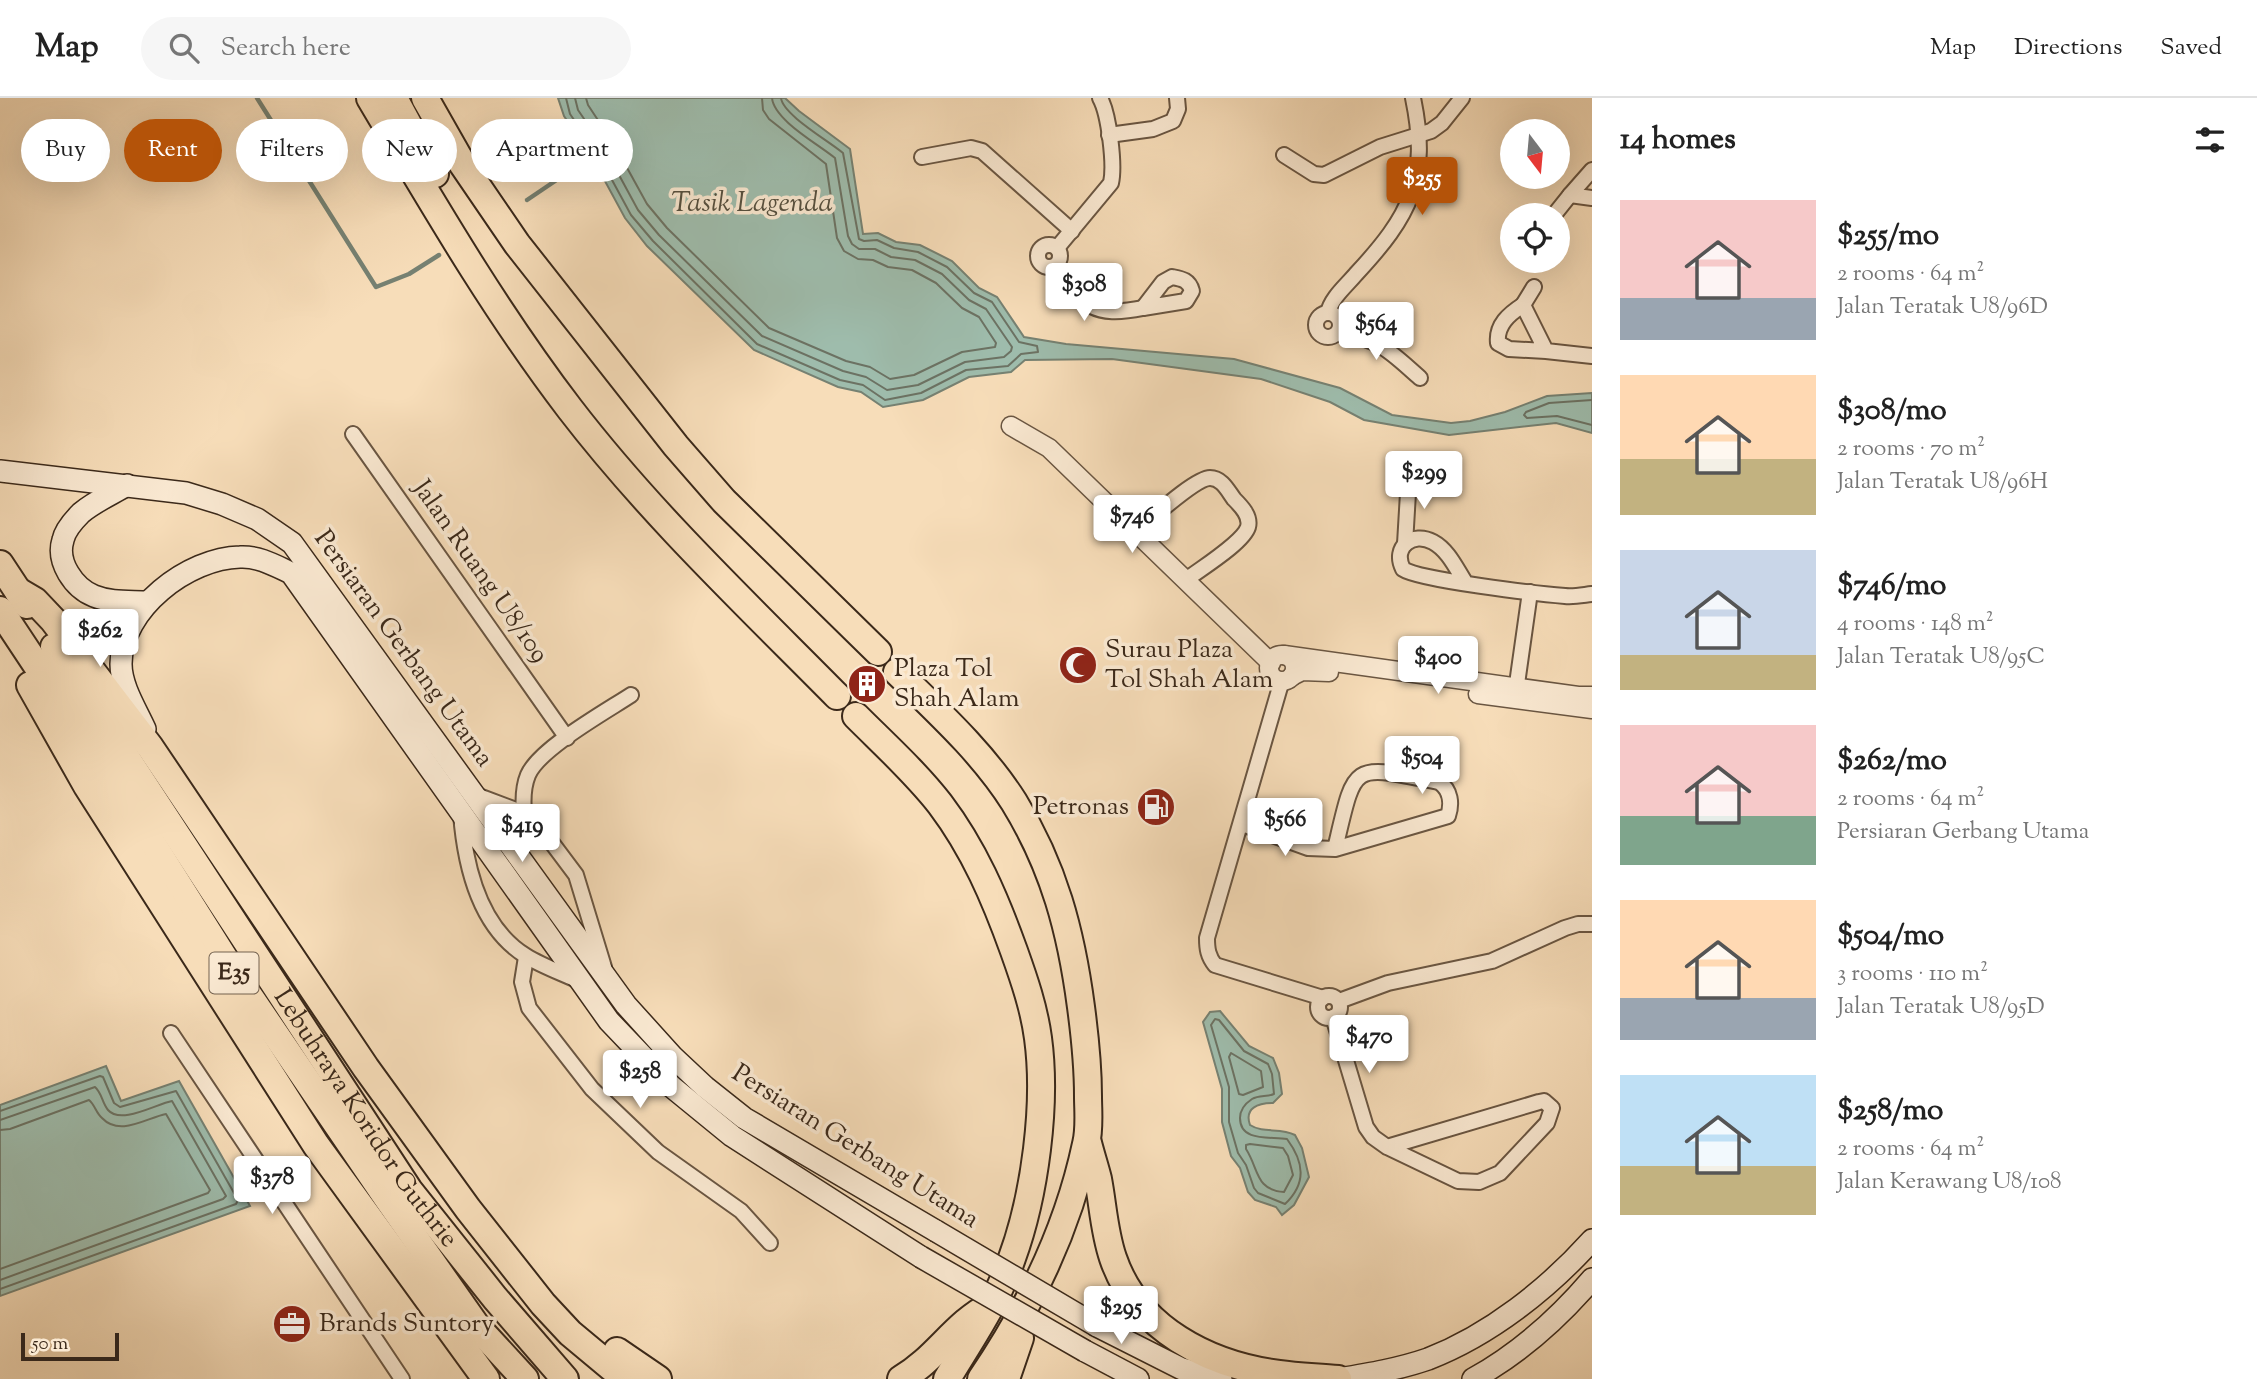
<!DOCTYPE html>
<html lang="en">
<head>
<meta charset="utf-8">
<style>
  body { margin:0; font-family:"Sorts Mill Goudy",serif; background:#f6f6f6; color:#222; height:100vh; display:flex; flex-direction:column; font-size:26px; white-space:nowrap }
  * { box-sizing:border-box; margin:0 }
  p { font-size:23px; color:#767676 }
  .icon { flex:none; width:38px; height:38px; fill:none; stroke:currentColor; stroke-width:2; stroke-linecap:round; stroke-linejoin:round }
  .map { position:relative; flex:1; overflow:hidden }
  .drawer { display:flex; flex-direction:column; background:#fff; width:665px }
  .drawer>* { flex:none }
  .guide { position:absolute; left:21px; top:21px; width:665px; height:63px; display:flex; gap:14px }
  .needle { width:46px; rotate:164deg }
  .tools { position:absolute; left:1500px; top:21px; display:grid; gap:14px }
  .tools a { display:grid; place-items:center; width:70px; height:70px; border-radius:50%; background:#fff; box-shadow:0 7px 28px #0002; font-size:35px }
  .scale { position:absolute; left:21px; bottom:18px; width:98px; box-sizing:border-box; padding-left:7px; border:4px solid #3b291a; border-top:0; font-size:19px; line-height:24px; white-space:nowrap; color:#3b291a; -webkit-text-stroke:5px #fae9d2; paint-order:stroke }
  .price { position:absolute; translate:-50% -60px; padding:0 16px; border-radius:7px; background:#fff; color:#222; font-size:23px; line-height:46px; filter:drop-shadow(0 2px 4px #0008) }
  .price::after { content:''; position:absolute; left:50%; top:42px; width:21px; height:16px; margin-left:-10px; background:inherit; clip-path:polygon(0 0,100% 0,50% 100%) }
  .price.active { background:#b45309; color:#fff }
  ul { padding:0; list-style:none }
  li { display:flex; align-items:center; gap:21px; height:175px; padding:0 28px }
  li span { display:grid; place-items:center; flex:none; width:196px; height:140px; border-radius:0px; color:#555 }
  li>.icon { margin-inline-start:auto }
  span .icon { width:84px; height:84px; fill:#fffc; stroke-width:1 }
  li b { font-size:30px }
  h2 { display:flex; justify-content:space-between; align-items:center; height:84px; padding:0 28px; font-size:30px }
  .pill { padding:0 24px; border-radius:32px; background:#fff; box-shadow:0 7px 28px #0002; font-size:24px; line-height:63px }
  .pill.active { background:#b45309; color:#fff }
  header { display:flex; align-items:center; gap:42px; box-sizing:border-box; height:98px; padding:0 35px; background:#fff; border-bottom:2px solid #e0e0e0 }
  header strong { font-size:33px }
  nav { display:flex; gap:38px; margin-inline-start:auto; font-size:24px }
  .search { width:490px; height:63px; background:#f6f6f6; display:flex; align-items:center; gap:18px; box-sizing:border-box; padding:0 24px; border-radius:38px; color:#767676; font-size:26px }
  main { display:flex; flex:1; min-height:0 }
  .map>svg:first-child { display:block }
  .water { fill:#9ebcac; stroke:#768172; stroke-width:2 }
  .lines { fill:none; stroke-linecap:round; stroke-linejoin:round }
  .shore { stroke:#6c7263; stroke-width:2 }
  .stream { stroke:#768172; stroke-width:4.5 }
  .minor-casing { stroke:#6a5642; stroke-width:18 }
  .tertiary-casing { stroke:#6a5642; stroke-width:21 }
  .secondary-casing { stroke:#3b291a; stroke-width:24 }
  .motorway-casing { stroke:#3b291a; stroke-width:30 }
  .minor { stroke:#fae9d2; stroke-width:14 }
  .tertiary { stroke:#fae9d2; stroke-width:18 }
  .secondary { stroke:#fae9d2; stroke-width:21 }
  .motorway { stroke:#f7ddb9; stroke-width:26 }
  .secondary-bridge-casing { stroke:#3b291a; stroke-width:24; stroke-linecap:butt }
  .secondary-bridge { stroke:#fae9d2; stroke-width:21 }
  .labels { text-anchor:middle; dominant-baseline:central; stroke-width:7; stroke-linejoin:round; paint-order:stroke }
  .shield { fill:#fae9d2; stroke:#746351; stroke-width:2 }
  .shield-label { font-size:24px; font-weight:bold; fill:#3b291a }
  .street-label { font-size:26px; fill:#3b291a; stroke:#fae9d2 }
  .poi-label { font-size:26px; fill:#3b291a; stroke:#fae9d2; text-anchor:start }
  .water-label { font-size:28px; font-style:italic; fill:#544e3e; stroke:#fae9d2 }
</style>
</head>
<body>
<header>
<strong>Map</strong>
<div class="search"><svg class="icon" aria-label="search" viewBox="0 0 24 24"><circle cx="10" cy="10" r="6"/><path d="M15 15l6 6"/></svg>Search here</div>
<nav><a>Map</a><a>Directions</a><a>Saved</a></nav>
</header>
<main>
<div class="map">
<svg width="1592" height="1281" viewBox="0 0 1592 1281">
  <rect width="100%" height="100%" fill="#f7ddb9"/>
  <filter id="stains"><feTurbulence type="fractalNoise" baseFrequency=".00286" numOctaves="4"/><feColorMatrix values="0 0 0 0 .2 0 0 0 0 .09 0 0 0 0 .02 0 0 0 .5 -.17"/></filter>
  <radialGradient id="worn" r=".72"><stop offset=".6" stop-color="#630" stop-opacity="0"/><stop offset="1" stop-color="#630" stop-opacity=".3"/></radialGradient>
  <g class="water">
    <path d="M 558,0 L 785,0 L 799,13 L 850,51 L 863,136 L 878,135 L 896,144 L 920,147 L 952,163 L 979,190 L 997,199 L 1024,239 L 1066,246 L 1234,261 L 1340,290 L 1392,317 L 1451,325 L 1470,323 L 1505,314 L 1547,298 L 1592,295 L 1592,335 L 1556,325 L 1449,337 L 1364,322 L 1330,304 L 1261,281 L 1112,261 L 1025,262 L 1011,274 L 969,279 L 923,302 L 883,309 L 861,294 L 838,289 L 754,252 L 647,148 L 625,120 L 593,61 L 564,18 Z"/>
    <path d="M 1220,913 L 1249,948 L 1273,960 L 1279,975 L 1282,996 L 1273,1005 C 1258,1005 1244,1010 1250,1027 C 1264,1036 1280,1029 1295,1037 L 1302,1050 L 1309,1079 L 1294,1107 L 1282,1117 L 1276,1109 L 1255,1102 L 1248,1094 L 1240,1070 L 1231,1058 L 1222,1024 L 1222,991 L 1203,924 L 1210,914 Z"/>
    <path d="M 106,968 L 121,1003 L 179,983 L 250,1108 L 0,1198 L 0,1007 Z"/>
  </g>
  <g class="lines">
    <g class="shore">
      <path d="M 566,0 L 570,16 L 599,58 L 631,117 L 653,143 L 757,246 L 840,282 L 863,287 L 885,302 L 921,295 L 966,272 L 1008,268 L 1021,256 L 1038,254 L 1037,248 L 1019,244 L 992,204 L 974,195 L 947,169 L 918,154 L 894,150 L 877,142 L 864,143 L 859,141 L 843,55 C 829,43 783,17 781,0"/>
      <path d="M 575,0 L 578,12 L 606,53 L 638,112 L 659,137 L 762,238 L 843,273 L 866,279 L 887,292 L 918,287 L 965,264 L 1004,259 L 1011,253 L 1012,249 L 986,211 L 969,202 L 942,176 L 915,162 L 891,159 L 875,151 L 859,151 L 852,146 L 848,138 L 835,60 C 818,46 774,22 772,0"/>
      <path d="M 586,0 L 588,7 L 615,48 L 647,106 L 667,130 L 769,230 L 846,263 L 870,269 L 890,281 L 914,277 L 962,254 L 995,249 L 996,245 L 979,219 L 962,210 L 936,185 L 912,172 L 888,169 L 873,162 L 858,161 L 844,153 L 837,140 L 826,66 L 769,21 L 763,12 L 762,0"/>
      <path d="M 1592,302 L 1549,305 L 1526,314 L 1524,317 L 1527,320 L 1557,318 L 1592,327"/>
      <path d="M 1215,921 L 1219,922 L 1244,953 L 1268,966 L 1272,976 L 1274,996 C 1267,999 1259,997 1252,1001 C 1246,1005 1240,1012 1240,1020 C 1240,1045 1272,1038 1287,1041 C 1304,1064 1307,1085 1285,1106 L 1258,1095 L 1254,1090 L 1246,1067 L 1238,1055 L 1229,1024 L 1229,989 L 1211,927 Z"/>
      <path d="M 1231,955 L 1261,973 L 1263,989 L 1243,997 L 1239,996 L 1229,959 Z"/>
      <path d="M 0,1013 L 100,978 L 103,979 L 114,1005 L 120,1009 L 176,993 L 238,1102 L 236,1106 L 0,1191"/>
      <path d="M 0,1022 L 95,989 C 102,995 102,1005 108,1012 C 121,1027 156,1006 172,1003 L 226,1098 L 223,1101 L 0,1182"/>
      <path d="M 0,1032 L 10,1031 L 89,1002 C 95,1007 96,1015 102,1020 C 120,1039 146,1020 166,1016 L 210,1092 L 208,1095 L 0,1171"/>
      <path d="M 1250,1046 L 1283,1050 L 1288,1058 L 1293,1077 L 1284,1094 C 1255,1092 1259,1071 1246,1051 L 1246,1047 Z"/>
    </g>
    <g class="stream">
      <path d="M 257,0 L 376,189 L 409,176 L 439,157"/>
      <path d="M 527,102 L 561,79"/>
    </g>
    <defs>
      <g id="minor">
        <path d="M 1109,37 L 1153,31 L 1173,23 L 1178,11 L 1177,0"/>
        <path d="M 1284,57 L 1314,76 L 1324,77 L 1380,49 L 1431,33 L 1442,25 L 1462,0"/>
        <path d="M 922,59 L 971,50 L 982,53 L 1072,133"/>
        <path d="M 1592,72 L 1570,97 L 1592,100"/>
        <path d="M 1554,117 L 1570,97"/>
        <circle cx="1049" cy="158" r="11"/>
        <path d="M 1057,150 L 1111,85 C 1115,67 1109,16 1100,0"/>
        <path d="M 1053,169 C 1083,207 1092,220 1143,210"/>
        <path d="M 1172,179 C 1182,181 1189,182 1192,193 L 1186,203 L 1143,210 L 1163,184 Z"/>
        <path d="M 1523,207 L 1534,189"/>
        <circle cx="1328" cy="227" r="12"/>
        <path d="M 1328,215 C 1331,200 1346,188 1356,176 C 1410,118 1430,81 1413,0"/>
        <path d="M 1338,234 C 1382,243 1387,251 1420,280"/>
        <path d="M 1546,253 L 1523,207 C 1509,216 1496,227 1498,245 L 1509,251 L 1546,253 L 1592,258"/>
        <path d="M 353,336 L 567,640"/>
        <path d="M 1135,434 C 1149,423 1195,380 1210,380 C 1222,380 1228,393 1234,401 C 1241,408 1251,418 1248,429 C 1243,445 1200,471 1186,482"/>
        <path d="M 1405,446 L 1409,378"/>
        <path d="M 1465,484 C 1456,470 1448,452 1433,444 C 1413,433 1392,449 1403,471 C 1419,482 1539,496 1565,498 C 1574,499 1583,497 1592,496"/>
        <path d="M 1282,582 L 1207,840 C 1207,851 1208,858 1215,867 L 1323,900"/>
        <path d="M 1515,600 L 1530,494"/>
        <path d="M 476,697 L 524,715 L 552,745 L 576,777 L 604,869"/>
        <path d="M 524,715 C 523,703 523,689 528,677 C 539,651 605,614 631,597"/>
        <path d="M 461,716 C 465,767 479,829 526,858 C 542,868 562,875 579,883"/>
        <path d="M 1242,726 L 1308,750 L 1335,751 L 1448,718 C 1452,706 1451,692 1439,684 C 1350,667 1356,662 1335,751"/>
        <path d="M 526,859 L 522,884 L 529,910 L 592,991 L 658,1054 L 741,1113 L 770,1145"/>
        <circle cx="1329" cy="909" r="11"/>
        <path d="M 1339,903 L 1388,885 L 1492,863 L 1565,830 L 1578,826 L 1592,826"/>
        <path d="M 1333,919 L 1366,1029 L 1373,1039 L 1387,1049 L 1458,1083 L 1479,1084 L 1500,1075 L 1547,1025 L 1552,1010 L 1544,1003 L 1539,1004 L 1387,1049"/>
        <path d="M 171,935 L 402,1281"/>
      </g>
      <g id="tertiary">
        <path d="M 1011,328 L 1049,350 L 1271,565"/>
        <path d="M 1284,557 L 1578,598 L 1592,598"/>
        <circle cx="1282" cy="570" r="13"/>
        <path d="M 1292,578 L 1302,573 L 1329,574"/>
        <path d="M 1478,596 L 1592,611"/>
      </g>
      <g id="secondary">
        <path d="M 0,373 L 186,395 L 222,406 L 257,421 L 292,445 L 626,907 L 673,959 L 705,989 L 744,1020 L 936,1133"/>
        <path d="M 127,387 C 112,396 94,404 81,415 C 74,422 65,432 63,442 C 56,464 74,490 94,498 C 111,505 130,503 148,504"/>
        <path d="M 145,631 C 136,611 121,588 121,566 C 121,511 188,460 240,459 C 258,458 274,467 291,475 L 609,923 L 672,989 L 732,1038 L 921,1159"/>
        <path d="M 1097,1228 L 1182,1271 L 1221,1281"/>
        <path d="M 1085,1253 L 1138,1281"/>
        <path d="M 1339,1281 C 1369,1276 1399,1271 1428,1261 C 1490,1237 1548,1191 1592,1142"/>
        <path d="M 1473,1281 C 1520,1255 1557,1222 1592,1181"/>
      </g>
      <g id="motorway">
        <path d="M 370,0 C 433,106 495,213 570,311 C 650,415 745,505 837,598"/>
        <path d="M 394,0 L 435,76"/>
        <path d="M 425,0 L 463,67 L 517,146 L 676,348 L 724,403 L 878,554"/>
        <path d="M 0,466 L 27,507"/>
        <path d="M 18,493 L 35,503 L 53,522 L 150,649 L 366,970 L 468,1111 L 543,1206 L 570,1235 L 612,1270 L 629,1281"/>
        <path d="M 0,512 L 108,675 L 235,877 L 387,1100 L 478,1230 L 525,1281"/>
        <path id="s1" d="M 54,549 L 409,1092 L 495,1200 L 565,1281"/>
        <path d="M 897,574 C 938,614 983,655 1014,704 C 1054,769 1071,833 1081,909 C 1085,939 1088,968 1088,998 C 1088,1013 1090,1031 1086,1046 C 1068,1131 1030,1209 981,1281"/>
        <path d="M 30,587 L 87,688 L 316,1047 L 486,1281"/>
        <path d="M 856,618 C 885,647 915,674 940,706 C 974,751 995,800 1014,853 C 1024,881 1034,910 1038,940 C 1047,1006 1035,1097 1012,1160 C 997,1204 971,1241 947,1281"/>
        <path d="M 1088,1045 C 1091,1057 1095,1069 1098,1081 C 1103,1107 1104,1134 1113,1160 C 1137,1231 1209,1267 1279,1276 C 1299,1279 1319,1279 1338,1281"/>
        <path d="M 617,1253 L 658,1281"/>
        <path d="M 901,1281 C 937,1260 954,1226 991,1207"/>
        <path d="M 1006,1281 L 1020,1240"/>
      </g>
    </defs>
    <use href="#minor" class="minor-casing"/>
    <use href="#tertiary" class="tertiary-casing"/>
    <use href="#secondary" class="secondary-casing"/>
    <use href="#motorway" class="motorway-casing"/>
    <use href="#minor" class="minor"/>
    <use href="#tertiary" class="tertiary"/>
    <use href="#secondary" class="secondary"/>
    <use href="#motorway" class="motorway"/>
    <defs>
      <g id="secondary-bridge">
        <path d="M 936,1133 L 1097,1228"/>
        <path d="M 921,1159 L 1085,1253"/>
      </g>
    </defs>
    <use href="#secondary-bridge" class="secondary-bridge-casing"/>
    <use href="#secondary-bridge" class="secondary-bridge"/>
  </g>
  <defs>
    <symbol id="mosque-disc" viewBox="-11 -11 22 22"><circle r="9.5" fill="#8f2418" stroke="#fae9d2"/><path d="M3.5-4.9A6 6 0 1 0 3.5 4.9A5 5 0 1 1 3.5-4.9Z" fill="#fff"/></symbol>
    <symbol id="building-disc" viewBox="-11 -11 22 22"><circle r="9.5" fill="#8f2418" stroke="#fae9d2"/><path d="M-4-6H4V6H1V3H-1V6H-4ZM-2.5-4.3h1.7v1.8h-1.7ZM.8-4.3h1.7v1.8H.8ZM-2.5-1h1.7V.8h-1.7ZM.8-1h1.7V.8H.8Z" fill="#fff"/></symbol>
    <symbol id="fuel-disc" viewBox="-11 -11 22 22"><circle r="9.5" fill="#8f2418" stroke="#fae9d2"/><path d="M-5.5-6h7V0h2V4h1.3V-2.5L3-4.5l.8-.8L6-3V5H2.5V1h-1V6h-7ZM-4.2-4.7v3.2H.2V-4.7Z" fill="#fff"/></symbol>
    <symbol id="office-disc" viewBox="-11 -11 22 22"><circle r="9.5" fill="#8f2418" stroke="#fae9d2"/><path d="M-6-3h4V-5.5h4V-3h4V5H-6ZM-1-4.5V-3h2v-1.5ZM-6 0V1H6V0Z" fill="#fff"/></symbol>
  </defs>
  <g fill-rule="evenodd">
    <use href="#mosque-disc" x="1056" y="545" width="44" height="44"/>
    <use href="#building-disc" x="845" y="564" width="44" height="44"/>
    <use href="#fuel-disc" x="1134" y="687" width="44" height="44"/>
    <use href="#office-disc" x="270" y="1204" width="44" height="44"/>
  </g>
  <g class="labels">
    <rect class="shield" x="209.5" y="854.5" width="49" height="41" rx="5"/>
    <g class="shield-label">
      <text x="234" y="875">E35</text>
    </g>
    <g class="street-label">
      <text transform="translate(480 474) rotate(55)">Jalan Ruang U8/109</text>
      <text transform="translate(403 551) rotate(54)">Persiaran Gerbang Utama</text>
      <text stroke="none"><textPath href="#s1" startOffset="565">Lebuhraya Koridor Guthrie</textPath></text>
      <text transform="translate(855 1049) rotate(32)">Persiaran Gerbang Utama</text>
    </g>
    <g class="poi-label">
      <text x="1105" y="552">Surau Plaza<tspan x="1105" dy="30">Tol Shah Alam</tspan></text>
      <text x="894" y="571">Plaza Tol<tspan x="894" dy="30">Shah Alam</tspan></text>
      <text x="1129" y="709" text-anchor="end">Petronas</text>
      <text x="319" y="1226">Brands Suntory</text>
    </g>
    <g class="water-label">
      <text x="752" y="106">Tasik Lagenda</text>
    </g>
  </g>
  <rect width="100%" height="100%" filter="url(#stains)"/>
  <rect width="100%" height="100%" fill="url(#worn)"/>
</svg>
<div class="tools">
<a><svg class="needle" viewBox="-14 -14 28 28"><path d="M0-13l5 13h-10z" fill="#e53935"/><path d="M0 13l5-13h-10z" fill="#767676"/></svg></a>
<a><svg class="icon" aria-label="locate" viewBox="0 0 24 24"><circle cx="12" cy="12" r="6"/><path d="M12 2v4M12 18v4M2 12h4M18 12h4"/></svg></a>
</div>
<div class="scale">50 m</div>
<b class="price active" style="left:1422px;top:119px">$255</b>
<b class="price" style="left:1084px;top:225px">$308</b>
<b class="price" style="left:1376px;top:264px">$564</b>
<b class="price" style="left:1424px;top:413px">$299</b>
<b class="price" style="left:1132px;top:457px">$746</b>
<b class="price" style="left:100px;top:571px">$262</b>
<b class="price" style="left:1438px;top:598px">$400</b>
<b class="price" style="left:1422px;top:698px">$504</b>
<b class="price" style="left:1285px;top:760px">$566</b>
<b class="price" style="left:522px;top:766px">$419</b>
<b class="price" style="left:1369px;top:977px">$470</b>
<b class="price" style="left:640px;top:1012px">$258</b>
<b class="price" style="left:272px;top:1118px">$378</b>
<b class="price" style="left:1121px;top:1248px">$295</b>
<div class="guide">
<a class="pill">Buy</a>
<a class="pill active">Rent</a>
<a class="pill">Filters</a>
<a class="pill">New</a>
<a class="pill">Apartment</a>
</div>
</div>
<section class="drawer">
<h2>14 homes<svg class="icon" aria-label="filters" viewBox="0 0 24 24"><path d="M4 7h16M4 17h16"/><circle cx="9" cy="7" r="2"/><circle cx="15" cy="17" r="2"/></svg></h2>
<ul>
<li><span style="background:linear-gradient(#f6c9c9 70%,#9aa5b1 0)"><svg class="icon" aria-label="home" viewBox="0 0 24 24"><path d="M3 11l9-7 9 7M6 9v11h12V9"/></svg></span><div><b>$255/mo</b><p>2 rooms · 64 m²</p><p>Jalan Teratak U8/96D</p></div></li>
<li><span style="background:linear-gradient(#ffd9b3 60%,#c2b280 0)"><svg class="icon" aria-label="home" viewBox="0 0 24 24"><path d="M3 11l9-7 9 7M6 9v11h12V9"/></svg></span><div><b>$308/mo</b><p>2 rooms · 70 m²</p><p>Jalan Teratak U8/96H</p></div></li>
<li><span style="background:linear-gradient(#c9d6e8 75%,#c2b280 0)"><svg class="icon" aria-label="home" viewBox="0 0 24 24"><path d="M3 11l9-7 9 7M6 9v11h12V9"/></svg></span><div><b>$746/mo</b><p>4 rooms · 148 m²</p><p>Jalan Teratak U8/95C</p></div></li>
<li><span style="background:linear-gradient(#f6c9c9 65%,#7fa58c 0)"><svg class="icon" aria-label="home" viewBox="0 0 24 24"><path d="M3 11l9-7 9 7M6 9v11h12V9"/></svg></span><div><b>$262/mo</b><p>2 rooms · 64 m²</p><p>Persiaran Gerbang Utama</p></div></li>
<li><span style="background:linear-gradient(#ffd9b3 70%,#9aa5b1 0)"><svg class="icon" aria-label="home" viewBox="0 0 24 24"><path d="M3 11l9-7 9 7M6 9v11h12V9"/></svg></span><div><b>$504/mo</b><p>3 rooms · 110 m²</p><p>Jalan Teratak U8/95D</p></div></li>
<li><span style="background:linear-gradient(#bfe0f5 65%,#c2b280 0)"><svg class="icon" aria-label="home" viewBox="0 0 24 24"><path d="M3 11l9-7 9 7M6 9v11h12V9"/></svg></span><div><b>$258/mo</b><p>2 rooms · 64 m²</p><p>Jalan Kerawang U8/108</p></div></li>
</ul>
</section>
</main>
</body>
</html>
